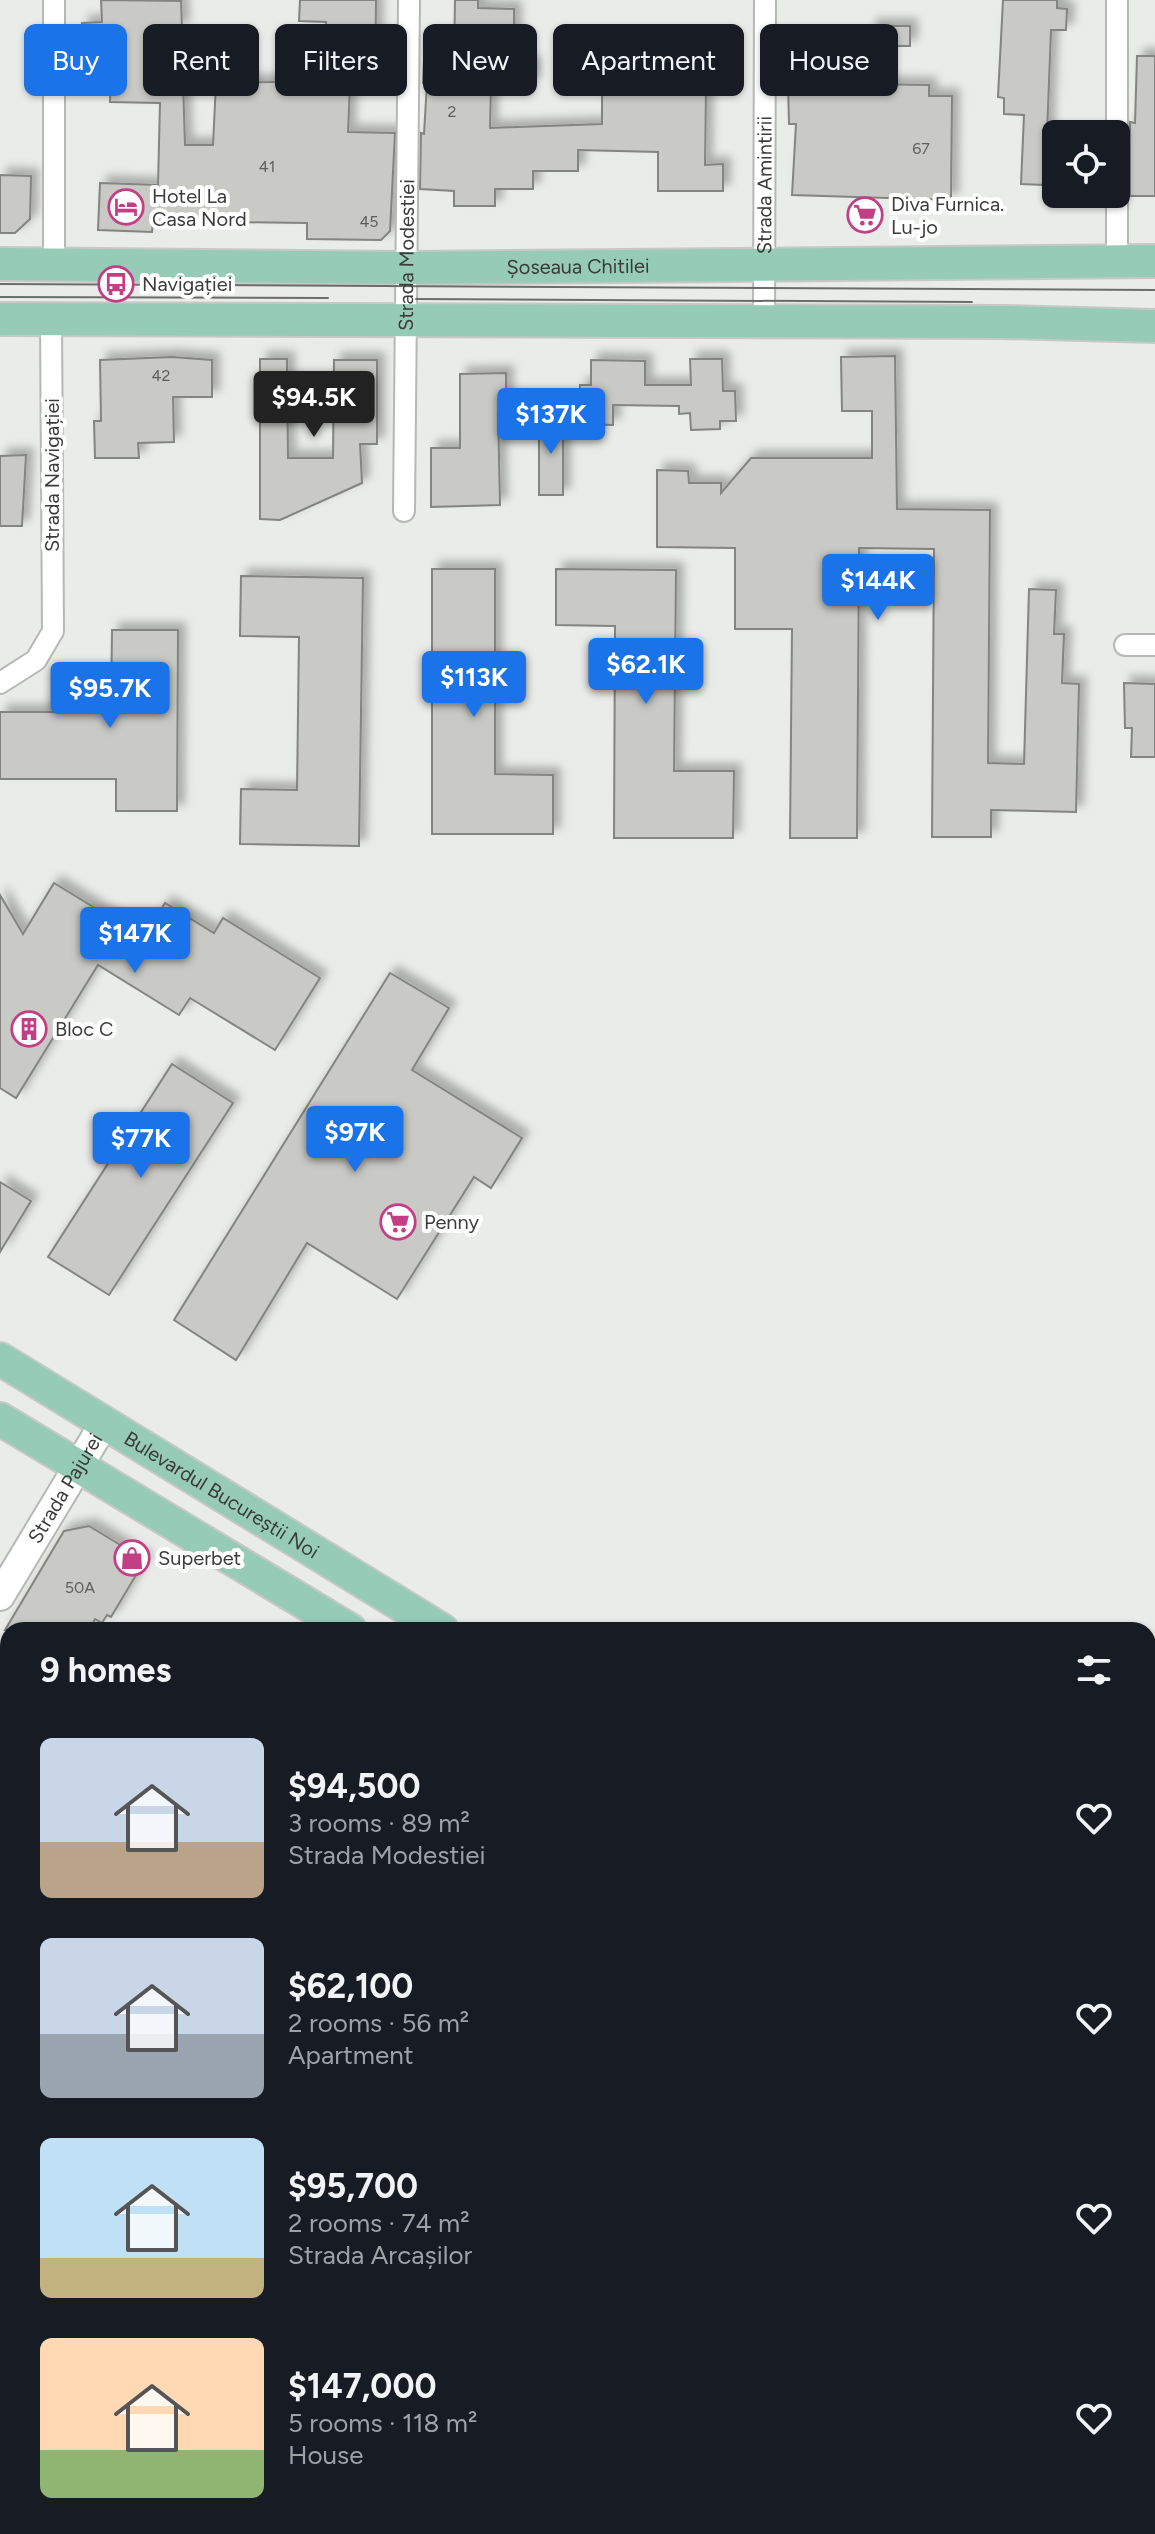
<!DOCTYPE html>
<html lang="en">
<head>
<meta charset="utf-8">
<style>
  body { margin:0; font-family:Figtree,sans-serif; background:#20242c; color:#f1f3f6; height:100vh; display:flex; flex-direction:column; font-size:30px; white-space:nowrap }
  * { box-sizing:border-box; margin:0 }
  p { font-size:26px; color:#9ea1a6 }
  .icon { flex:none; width:44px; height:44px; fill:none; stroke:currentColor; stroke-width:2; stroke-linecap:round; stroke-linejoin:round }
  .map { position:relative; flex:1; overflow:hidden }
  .details { position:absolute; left:0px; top:1622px; width:1156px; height:912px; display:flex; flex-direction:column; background:#171b24; border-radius:24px 24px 0 0; box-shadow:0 2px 6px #0004 }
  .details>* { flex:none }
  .banner { position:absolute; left:24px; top:24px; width:1108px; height:72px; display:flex; gap:16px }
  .fabs { position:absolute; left:1042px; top:120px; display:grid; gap:16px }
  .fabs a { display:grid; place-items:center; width:88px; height:88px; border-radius:12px; background:#171b24; box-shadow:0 2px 6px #0004; font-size:40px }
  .price { position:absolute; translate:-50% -68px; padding:0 18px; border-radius:8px; background:#1a73e8; color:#fff; font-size:26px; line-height:52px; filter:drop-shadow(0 2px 4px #0008) }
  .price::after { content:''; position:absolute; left:50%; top:48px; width:24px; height:18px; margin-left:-12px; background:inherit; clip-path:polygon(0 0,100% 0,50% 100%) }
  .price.active { background:#222; color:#fff }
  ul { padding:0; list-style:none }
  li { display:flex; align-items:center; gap:24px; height:200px; padding:0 40px }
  li span { display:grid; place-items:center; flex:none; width:224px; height:160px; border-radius:12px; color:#555 }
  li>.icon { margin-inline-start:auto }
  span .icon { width:96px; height:96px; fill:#fffc; stroke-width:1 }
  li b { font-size:34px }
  h2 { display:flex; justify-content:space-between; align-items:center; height:96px; padding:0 40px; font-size:34px }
  .chip { padding:0 28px; border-radius:12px; background:#171b24; box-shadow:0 2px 6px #0004; font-size:28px; line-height:72px }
  .chip.active { background:#1a73e8; color:#fff }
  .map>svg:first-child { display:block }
  .building { fill:#c9c9c6; stroke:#848481; stroke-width:2; filter:url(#shadow) }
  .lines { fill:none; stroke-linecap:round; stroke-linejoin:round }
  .street-casing { stroke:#b6b8b5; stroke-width:24 }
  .secondary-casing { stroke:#b6b8b5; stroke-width:32 }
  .primary-casing { stroke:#c8c8c8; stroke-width:36 }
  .street { stroke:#fff; stroke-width:20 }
  .secondary { stroke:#fff; stroke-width:28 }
  .primary { stroke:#96cbb7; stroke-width:32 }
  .tram { stroke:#6b6d6b; stroke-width:2 }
  .labels { text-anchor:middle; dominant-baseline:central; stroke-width:8; stroke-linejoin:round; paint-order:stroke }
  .number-label { font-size:16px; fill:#5e5e5d }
  .street-label { font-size:20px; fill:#3a3b3a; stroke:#fff }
  .poi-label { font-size:20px; fill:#3a3b3a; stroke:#fff; text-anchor:start }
</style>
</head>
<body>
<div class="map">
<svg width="1155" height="2534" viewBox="0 0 1155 2534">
  <defs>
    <filter id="shadow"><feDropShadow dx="7" dy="-7" stdDeviation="4" flood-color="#0004"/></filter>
  </defs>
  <rect width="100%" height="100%" fill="#eaece9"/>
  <g class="building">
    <path d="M 101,0 L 181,1 L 182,28 L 159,29 L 158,81 L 183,82 L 185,145 L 213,145 L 216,83 L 324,81 L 326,22 L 299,21 L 300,0 L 376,0 L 375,86 L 350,85 L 348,132 L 395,133 L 390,231 L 381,240 L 307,239 L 307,223 L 153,221 L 152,232 L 98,230 L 100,183 L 158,185 L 160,103 L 110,102 L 112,42 L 83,42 L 82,23 L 102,22 Z"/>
    <path d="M 455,0 L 478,0 L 478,8 L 514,9 L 514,64 L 533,64 L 533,84 L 491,84 L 490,128 L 602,124 L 602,82 L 630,82 L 629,87 L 706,88 L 705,165 L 723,164 L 723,191 L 658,191 L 658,152 L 578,150 L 578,171 L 533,171 L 533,189 L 495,189 L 495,206 L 454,206 L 454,191 L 420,189 L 421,133 L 424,134 L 427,83 L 423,83 L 424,60 L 454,56 Z"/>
    <path d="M 1003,0 L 1057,0 L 1057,8 L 1067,9 L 1066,30 L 1051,30 L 1045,185 L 1021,184 L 1024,115 L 1004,114 L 1004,98 L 998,97 Z"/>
    <rect x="870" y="26" width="40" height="20"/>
    <path d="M 1137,56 L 1155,56 L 1155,196 L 1130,196 L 1130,122 L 1135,123 Z"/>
    <path d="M 788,83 L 929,85 L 929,96 L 952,96 L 951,200 L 792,195 L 796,124 L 789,124 Z"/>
    <path d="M 0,175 L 31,176 L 30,219 L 15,233 L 0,233 Z"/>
    <path d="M 895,356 L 897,509 L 990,510 L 988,763 L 1024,764 L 1029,589 L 1056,590 L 1054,634 L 1064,634 L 1062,683 L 1079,684 L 1076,812 L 991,810 L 991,837 L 932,837 L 934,549 L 859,548 L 857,838 L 790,838 L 792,629 L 735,629 L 735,548 L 657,547 L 657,470 L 688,471 L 689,483 L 721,483 L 721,493 L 751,458 L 872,458 L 872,411 L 842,411 L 841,357 Z"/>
    <path d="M 172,357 L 212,360 L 212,397 L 173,397 L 174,442 L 138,443 L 139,458 L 95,458 L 94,421 L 101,421 L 100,360 Z"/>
    <path d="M 260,359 L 287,359 L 288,458 L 333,458 L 334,360 L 377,360 L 377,444 L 360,444 L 362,483 L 280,520 L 260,519 Z"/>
    <path d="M 690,359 L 722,359 L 723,391 L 735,391 L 736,421 L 720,421 L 720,429 L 691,430 L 690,413 L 679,414 L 679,406 L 613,405 L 613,425 L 579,424 L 580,385 L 591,385 L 591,360 L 645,361 L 645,385 L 691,385 Z"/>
    <path d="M 506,373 L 506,412 L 498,412 L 500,505 L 431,507 L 431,448 L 460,448 L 460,374 Z"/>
    <rect x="539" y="417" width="24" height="78"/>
    <path d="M 26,455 L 22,526 L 0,526 L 0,456 Z"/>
    <path d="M 432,569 L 495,569 L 495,774 L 553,775 L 553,834 L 432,834 Z"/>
    <path d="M 556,569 L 676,570 L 674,771 L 734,771 L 733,838 L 614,838 L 615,626 L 556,625 Z"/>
    <path d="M 241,576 L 363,578 L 359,846 L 240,844 L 241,789 L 297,790 L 299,637 L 240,636 Z"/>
    <path d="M 112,630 L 178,630 L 177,811 L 116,811 L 116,779 L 0,779 L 0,712 L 111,712 Z"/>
    <path d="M 1124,683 L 1155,684 L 1155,757 L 1131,757 L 1132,728 L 1125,728 Z"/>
    <path d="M 54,883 L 144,938 L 165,903 L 214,933 L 223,918 L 320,978 L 275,1050 L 190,998 L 179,1015 L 98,965 L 16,1098 L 0,1088 L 0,895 L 23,934 Z"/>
    <path d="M 390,973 L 449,1008 L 412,1070 L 522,1138 L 491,1188 L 474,1177 L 397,1299 L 307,1243 L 236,1360 L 174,1320 Z"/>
    <path d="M 172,1064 L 233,1103 L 109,1295 L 48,1257 Z"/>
    <path d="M 0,1182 L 31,1201 L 0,1252 Z"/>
    <path d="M 89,1526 L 145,1560 L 111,1617 L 107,1615 L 102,1623 L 95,1619 L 89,1630 L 5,1630 L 64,1531 Z"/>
  </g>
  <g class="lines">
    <defs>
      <g id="street">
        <path d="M 1117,263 L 1117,0"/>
        <path d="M 54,265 L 54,0"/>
        <path id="s1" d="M 764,321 L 765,0"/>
        <path id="s2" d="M 404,511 L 409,0"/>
        <path d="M 1125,645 L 1155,645"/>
        <path d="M 0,683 L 36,660 L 53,631 L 51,320"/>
      </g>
      <g id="secondary">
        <path id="s3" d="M 0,1596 L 105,1422"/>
        <path d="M 1148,2503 L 1155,2497"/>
        <path d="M 1105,2534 L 1116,2526"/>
      </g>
      <g id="primary">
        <path id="s4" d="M 0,264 L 407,268 L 1155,261"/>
        <path d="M 0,319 L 1004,322 L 1155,326"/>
        <path id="s5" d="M 0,1359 L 442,1630"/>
        <path d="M 0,1419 L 350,1630"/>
        <path d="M 1148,2067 L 1155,2072"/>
        <path d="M 1148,2127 L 1155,2131"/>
      </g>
    </defs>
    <use href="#street" class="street-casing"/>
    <use href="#secondary" class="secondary-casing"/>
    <use href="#primary" class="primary-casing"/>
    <use href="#street" class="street"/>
    <use href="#secondary" class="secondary"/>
    <use href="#primary" class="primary"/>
    <g class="tram">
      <path d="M 0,284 L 1155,290"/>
      <path d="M 0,297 L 328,298"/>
      <path d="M 416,299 L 972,302"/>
    </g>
  </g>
  <defs>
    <symbol id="hotel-ring" viewBox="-11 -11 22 22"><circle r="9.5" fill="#fff" stroke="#c23f86" stroke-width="1.5"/><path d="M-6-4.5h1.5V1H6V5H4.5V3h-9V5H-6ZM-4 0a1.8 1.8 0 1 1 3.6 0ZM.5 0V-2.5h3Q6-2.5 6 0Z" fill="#c23f86"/></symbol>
    <symbol id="supermarket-ring" viewBox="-11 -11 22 22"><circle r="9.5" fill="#fff" stroke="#c23f86" stroke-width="1.5"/><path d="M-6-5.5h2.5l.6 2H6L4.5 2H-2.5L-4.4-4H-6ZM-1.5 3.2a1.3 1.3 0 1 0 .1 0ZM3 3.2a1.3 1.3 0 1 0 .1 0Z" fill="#c23f86"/></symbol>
    <symbol id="bus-ring" viewBox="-11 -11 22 22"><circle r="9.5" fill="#fff" stroke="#c23f86" stroke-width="1.5"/><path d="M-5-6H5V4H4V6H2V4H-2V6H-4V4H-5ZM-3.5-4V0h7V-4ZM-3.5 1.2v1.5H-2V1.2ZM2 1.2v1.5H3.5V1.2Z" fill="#c23f86"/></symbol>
    <symbol id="building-ring" viewBox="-11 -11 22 22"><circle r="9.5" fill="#fff" stroke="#c23f86" stroke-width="1.5"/><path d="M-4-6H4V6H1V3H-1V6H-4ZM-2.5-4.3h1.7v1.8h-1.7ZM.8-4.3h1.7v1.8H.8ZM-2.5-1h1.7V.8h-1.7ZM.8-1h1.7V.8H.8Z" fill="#c23f86"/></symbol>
    <symbol id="shop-ring" viewBox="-11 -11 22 22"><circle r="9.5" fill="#fff" stroke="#c23f86" stroke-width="1.5"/><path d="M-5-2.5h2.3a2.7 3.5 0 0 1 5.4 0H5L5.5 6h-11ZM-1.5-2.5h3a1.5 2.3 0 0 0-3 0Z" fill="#c23f86"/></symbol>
  </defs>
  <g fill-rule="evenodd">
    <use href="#hotel-ring" x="106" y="187" width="40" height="40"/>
    <use href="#supermarket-ring" x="845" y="195" width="40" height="40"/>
    <use href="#bus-ring" x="96" y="264" width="40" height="40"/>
    <use href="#building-ring" x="9" y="1009" width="40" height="40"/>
    <use href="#supermarket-ring" x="378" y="1202" width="40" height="40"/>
    <use href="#shop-ring" x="112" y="1538" width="40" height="40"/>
  </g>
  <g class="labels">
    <g class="number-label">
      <text x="452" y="111">2</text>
      <text x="921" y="148">67</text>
      <text x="267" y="166">41</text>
      <text x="369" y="221">45</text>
      <text x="161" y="375">42</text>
      <text x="80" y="1587">50A</text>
    </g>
    <g class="street-label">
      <text stroke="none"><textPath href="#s1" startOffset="136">Strada Amintirii</textPath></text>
      <text stroke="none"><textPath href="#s2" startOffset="256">Strada Modestiei</textPath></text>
      <text stroke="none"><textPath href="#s4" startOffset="578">Șoseaua Chitilei</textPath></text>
      <text transform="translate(52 475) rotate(-90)">Strada Navigației</text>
      <text stroke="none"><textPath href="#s3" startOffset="126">Strada Pajurei</textPath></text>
      <text stroke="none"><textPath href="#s5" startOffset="260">Bulevardul Bucureștii Noi</textPath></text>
    </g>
    <g class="poi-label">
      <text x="152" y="196">Hotel La<tspan x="152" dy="23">Casa Nord</tspan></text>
      <text x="891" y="204">Diva Furnica.<tspan x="891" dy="23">Lu-jo</tspan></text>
      <text x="142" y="284">Navigației</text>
      <text x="55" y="1029">Bloc C</text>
      <text x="424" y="1222">Penny</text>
      <text x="158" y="1558">Superbet</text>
    </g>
  </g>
</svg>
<div class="fabs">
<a><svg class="icon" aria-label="locate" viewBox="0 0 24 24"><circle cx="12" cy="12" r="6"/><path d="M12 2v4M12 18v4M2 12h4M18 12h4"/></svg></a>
</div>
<b class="price active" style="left:314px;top:439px">$94.5K</b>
<b class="price" style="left:551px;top:456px">$137K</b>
<b class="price" style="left:878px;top:622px">$144K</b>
<b class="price" style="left:646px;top:706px">$62.1K</b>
<b class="price" style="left:474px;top:719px">$113K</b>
<b class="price" style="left:110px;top:730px">$95.7K</b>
<b class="price" style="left:135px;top:975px">$147K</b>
<b class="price" style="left:355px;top:1174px">$97K</b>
<b class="price" style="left:141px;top:1180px">$77K</b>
<div class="banner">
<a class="chip active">Buy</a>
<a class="chip">Rent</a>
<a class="chip">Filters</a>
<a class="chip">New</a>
<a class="chip">Apartment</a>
<a class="chip">House</a>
</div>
<section class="details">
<h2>9 homes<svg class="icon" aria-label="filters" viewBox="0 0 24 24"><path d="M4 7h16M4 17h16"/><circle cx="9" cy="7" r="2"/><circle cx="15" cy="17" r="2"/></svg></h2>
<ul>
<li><span style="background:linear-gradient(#c9d6e8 65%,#b9a48a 0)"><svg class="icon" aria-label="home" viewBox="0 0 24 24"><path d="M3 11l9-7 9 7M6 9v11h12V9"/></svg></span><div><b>$94,500</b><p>3 rooms · 89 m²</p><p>Strada Modestiei</p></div><svg class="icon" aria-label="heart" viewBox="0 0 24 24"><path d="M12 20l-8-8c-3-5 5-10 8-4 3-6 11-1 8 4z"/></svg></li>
<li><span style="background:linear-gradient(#c9d6e8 60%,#9aa5b1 0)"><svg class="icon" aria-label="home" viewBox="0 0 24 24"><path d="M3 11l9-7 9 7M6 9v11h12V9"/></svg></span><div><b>$62,100</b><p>2 rooms · 56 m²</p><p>Apartment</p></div><svg class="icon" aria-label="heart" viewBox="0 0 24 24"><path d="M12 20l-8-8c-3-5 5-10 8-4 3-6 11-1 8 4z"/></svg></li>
<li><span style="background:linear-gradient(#bfe0f5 75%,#c2b280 0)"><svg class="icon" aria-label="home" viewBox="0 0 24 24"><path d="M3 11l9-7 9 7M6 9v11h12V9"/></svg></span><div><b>$95,700</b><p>2 rooms · 74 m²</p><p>Strada Arcașilor</p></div><svg class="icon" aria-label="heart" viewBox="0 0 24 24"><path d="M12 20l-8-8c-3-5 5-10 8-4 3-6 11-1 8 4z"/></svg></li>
<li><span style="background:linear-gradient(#ffd9b3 70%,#8fb573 0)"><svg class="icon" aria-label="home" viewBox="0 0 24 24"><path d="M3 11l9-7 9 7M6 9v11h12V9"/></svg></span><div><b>$147,000</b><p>5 rooms · 118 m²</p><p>House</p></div><svg class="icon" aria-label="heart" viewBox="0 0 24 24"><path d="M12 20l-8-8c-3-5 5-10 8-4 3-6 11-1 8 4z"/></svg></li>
</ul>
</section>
</div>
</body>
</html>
